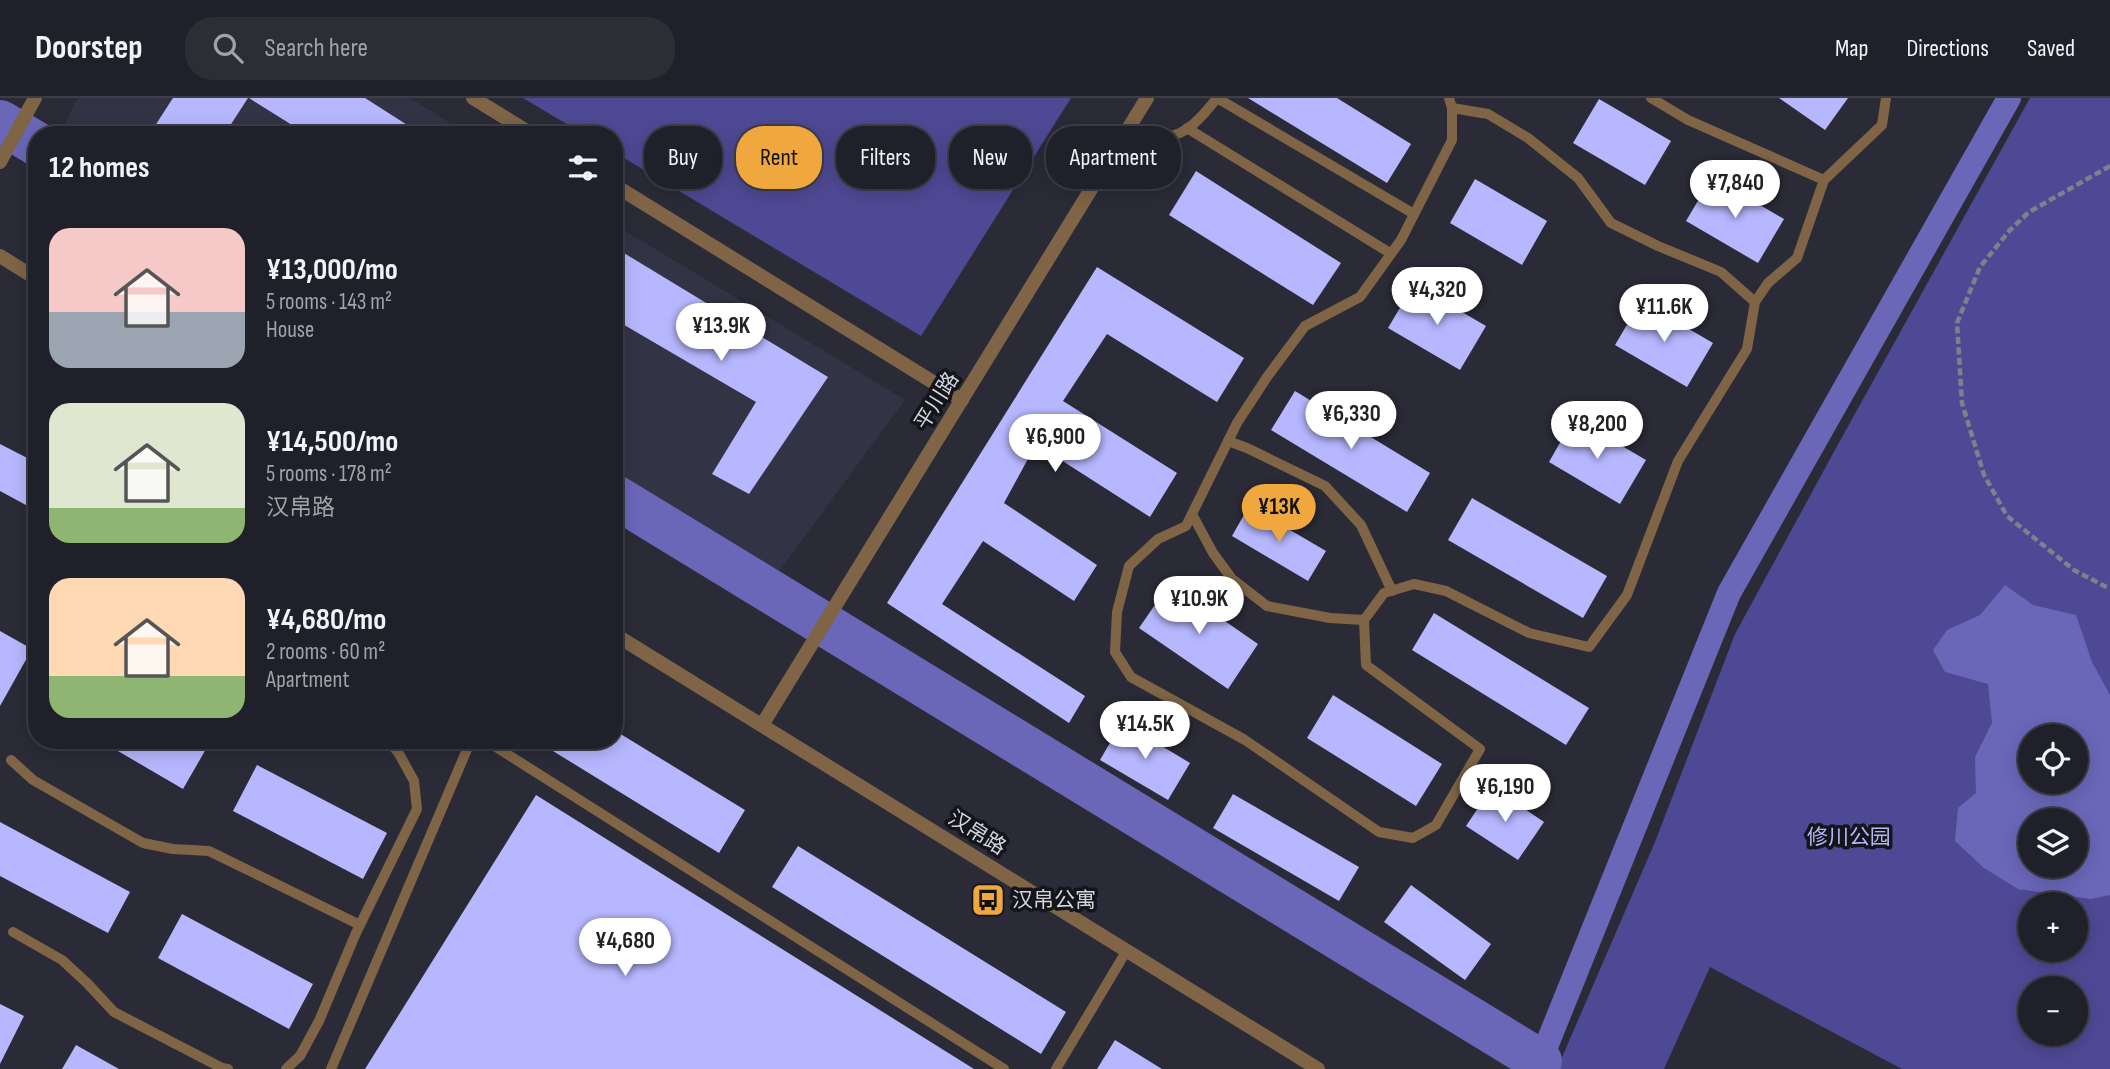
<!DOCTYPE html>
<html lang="en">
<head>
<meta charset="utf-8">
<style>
  body { margin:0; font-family:"Sofia Sans Condensed","Noto Sans SC",sans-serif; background:#2d2d36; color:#f1f3f6; height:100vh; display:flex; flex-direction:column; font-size:26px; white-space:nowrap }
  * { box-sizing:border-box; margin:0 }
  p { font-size:23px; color:#a2a3a8 }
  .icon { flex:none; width:38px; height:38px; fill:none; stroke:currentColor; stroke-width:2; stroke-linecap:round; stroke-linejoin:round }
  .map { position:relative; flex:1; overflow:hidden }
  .side { position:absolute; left:28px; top:28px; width:595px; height:623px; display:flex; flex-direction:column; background:#20202a; border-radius:28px; box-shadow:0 4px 18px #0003,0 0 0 2px #3d3e47 }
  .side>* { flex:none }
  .hud { position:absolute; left:644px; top:28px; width:665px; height:63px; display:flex; gap:14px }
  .buttons { position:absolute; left:2018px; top:626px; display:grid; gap:14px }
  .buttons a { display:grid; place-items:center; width:70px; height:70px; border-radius:50%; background:#20202a; box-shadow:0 4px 18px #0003,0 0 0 2px #3d3e47; font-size:35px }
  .price { position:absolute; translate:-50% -60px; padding:0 16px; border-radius:24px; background:#fff; color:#222; font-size:23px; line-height:46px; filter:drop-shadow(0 2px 4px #0008) }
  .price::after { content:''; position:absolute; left:50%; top:42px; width:21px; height:16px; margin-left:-10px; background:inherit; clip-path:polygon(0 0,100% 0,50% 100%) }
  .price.on { background:#efa73e; color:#111 }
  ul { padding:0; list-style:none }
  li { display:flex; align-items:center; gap:21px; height:175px; padding:0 21px }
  li span { display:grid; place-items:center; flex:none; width:196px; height:140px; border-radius:21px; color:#555 }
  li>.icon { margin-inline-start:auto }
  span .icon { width:84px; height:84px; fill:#fffc; stroke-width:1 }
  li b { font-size:30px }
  h2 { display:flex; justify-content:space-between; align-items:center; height:84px; padding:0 21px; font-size:30px }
  .chip { padding:0 24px; border-radius:28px; background:#20202a; box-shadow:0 4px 18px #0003,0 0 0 2px #3d3e47; font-size:24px; line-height:63px }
  .chip.on { background:#efa73e; color:#111 }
  header { display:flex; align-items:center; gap:42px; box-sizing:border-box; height:98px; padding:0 35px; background:#20202a; border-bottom:2px solid #3d3e47 }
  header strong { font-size:33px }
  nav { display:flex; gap:38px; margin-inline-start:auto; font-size:24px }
  .search { width:490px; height:63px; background:#2d2d36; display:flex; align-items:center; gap:18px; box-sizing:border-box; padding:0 24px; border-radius:28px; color:#a2a3a8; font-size:26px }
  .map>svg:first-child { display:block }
  .built { fill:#333346 }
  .green { fill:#4e4994; fill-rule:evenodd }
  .water { fill:#6a67b9; fill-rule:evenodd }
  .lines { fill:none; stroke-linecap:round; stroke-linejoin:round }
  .canal { stroke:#6a67b9; stroke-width:24 }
  .river { stroke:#6a67b9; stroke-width:44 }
  .building { fill:#b6b7fe }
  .path { stroke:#80808b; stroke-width:4.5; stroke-dasharray:7 3.5; stroke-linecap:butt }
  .service { stroke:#7f6546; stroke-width:10 }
  .minor { stroke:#7f6546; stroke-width:14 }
  .tertiary { stroke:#7f6546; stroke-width:14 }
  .labels { text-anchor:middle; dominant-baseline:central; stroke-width:7; stroke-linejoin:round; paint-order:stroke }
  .street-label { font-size:21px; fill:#d4d5de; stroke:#14151a }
  .park-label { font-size:21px; fill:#b5b7f8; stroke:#14151a }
  .poi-label { font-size:21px; fill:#d4d5de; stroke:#14151a; text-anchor:start }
</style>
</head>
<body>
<header>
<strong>Doorstep</strong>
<div class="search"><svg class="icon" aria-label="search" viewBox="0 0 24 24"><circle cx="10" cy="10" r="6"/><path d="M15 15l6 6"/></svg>Search here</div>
<nav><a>Map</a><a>Directions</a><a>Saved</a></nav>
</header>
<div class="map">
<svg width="2110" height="971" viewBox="0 0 2110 971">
  <rect width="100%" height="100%" fill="#2b2b38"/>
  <g class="built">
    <path d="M 78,0 L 410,0 L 469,37 L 59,37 Z"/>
    <path d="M 614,126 L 905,302 L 777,476 L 614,377 Z"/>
  </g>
  <g class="green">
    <path d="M 523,0 L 1071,0 L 921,238 L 614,54 L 614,37 L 585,37 Z"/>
    <path d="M 2030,0 L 2110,0 L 2110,971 L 1902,971 L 1710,869 L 1664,971 L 1557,971 L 1655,744 L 1735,536 L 1836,350 ZM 2030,639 L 2076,639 L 2076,684 L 2030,684 ZM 2030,723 L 2076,723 L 2076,768 L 2030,768 ZM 2030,807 L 2076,807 L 2076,852 L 2030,852 ZM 2030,891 L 2076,891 L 2076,936 L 2030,936 Z"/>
  </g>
  <path class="water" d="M 2005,487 L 2033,507 L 2076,517 L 2092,564 L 2110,597 L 2110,797 L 2091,801 L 2018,791 L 1984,770 L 1955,743 L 1958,710 L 1976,695 L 1975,659 L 1992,625 L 1988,586 L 1945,574 L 1933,552 L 1947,532 L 1980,517 ZM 2030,639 L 2076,639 L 2076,684 L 2030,684 ZM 2030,723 L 2076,723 L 2076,768 L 2030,768 Z"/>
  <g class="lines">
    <path class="canal" d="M 1537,971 L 1729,495 L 2009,0"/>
    <g class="river">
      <path d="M 0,24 L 37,46"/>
      <path d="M 614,398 L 1540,963"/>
    </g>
  </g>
  <g class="building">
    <path d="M 173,0 L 248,0 L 224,37 L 149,37 Z"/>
    <path d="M 249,0 L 365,0 L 423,37 L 308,37 Z"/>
    <path d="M 1248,0 L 1337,0 L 1411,46 L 1387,85 Z"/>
    <path d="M 1779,0 L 1848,0 L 1825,32 Z"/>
    <path d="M 1599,1 L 1671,43 L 1645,87 L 1573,45 Z"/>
    <path d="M 1196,73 L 1341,165 L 1313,207 L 1169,117 Z"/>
    <path d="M 1712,79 L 1784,121 L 1758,165 L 1686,123 Z"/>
    <path d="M 1475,81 L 1547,123 L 1522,167 L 1450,125 Z"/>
    <path d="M 614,149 L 828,279 L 749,396 L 712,376 L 756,304 L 614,221 Z"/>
    <path d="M 1097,169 L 1244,260 L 1217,304 L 1107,236 L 1063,303 L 1177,375 L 1150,419 L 1036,346 L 1004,405 L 1097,467 L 1074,503 L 983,443 L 942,506 L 1085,598 L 1069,625 L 887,505 Z"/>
    <path d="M 1414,186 L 1486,228 L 1460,272 L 1388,230 Z"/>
    <path d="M 1641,203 L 1713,245 L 1687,289 L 1615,247 Z"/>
    <path d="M 1295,293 L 1430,375 L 1407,414 L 1271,332 Z"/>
    <path d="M 1574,320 L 1646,362 L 1620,406 L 1549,364 Z"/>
    <path d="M 0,346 L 37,365 L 37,413 L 0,393 Z"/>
    <path d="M 1472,400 L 1607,478 L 1583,520 L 1448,442 Z"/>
    <path d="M 1249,408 L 1326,453 L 1308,483 L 1232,438 Z"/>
    <path d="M 1170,485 L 1258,546 L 1228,591 L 1139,530 Z"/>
    <path d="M 1434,515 L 1589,610 L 1566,647 L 1412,552 Z"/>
    <path d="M 0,533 L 32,551 L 0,608 Z"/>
    <path d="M 1333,597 L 1442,666 L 1416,708 L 1307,640 Z"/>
    <path d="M 1122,624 L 1190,665 L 1168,702 L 1100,662 Z"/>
    <path d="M 614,632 L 745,712 L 719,755 L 535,642 L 614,642 Z"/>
    <path d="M 99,642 L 192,642 L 206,651 L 183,691 Z"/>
    <path d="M 257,667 L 387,735 L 363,781 L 233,713 Z"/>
    <path d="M 1492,689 L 1544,724 L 1518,762 L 1466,728 Z"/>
    <path d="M 1233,696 L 1359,769 L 1339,803 L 1213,730 Z"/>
    <path d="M 536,697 L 974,971 L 365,971 Z"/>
    <path d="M 0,724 L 130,794 L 108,835 L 0,778 Z"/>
    <path d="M 798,748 L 1066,914 L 1041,956 L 772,789 Z"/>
    <path d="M 1411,787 L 1491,846 L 1465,882 L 1384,824 Z"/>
    <path d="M 182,816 L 313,886 L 289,931 L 158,860 Z"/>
    <path d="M 0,906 L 24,918 L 0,966 Z"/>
    <path d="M 1115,942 L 1162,971 L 1097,971 Z"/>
    <path d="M 76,947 L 119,971 L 62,971 Z"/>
  </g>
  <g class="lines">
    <path class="path" d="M 2110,68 L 2029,114 L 2010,132 L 1980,169 L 1957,225 L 1962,305 L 1984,377 L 2007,418 L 2074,472 L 2110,491"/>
    <g class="service">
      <path d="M 1217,0 L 1414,116"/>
      <path d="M 1449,0 L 1452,10 L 1452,42 L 1401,142 L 1360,199 L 1305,228 L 1267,279 L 1237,325 L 1186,428 L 1158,441 L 1129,468 L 1117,514 L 1115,554 L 1131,579 L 1245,642 L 1379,734 L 1413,740 L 1436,727 L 1480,651 L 1366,567 L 1364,522 L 1384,495 L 1414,486 L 1446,493 L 1529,535 L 1589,549 L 1627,497 L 1678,363 L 1747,251 L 1755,204 L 1768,185 L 1797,160 L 1824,82 L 1882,27 L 1886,0"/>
      <path d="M 1651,0 L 1688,22 L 1824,82"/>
      <path d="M 1452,10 L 1488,16 L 1528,40 L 1578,80 L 1611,125 L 1658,148 L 1721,174 L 1755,204"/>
      <path d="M 1131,27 C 1171,52 1191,33 1217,0"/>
      <path d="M 1187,30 L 1390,155"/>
      <path d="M 1228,343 L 1247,350 L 1325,388 L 1361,427 L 1392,493"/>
      <path d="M 1192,416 L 1213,455 L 1232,481 L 1267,508 L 1330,520 L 1364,522"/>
      <path d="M 485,642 L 1004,971"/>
      <path d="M 11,662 L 33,682 L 143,745 L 173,751 L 209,753 L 360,827"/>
      <path d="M 13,834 L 62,862 L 87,885 L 114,914 L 222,970 L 228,971"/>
      <path d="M 286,971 L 300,958 L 319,923 L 356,835 L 417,711 L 414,683 L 398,654 L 387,642"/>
      <path d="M 331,971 L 471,642"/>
      <path d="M 1056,971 L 1127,852"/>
    </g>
    <g class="minor">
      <path d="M 473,0 L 533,37"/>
      <path d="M 614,87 L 962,302"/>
    </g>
    <g class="tertiary">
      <path d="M 0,64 L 35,0"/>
      <path d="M 0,158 L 37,181"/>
      <path d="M 614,536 L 1318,971"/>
      <path d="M 762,627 L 1147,0"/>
    </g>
  </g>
  <defs>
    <symbol id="bus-square" viewBox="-11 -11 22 22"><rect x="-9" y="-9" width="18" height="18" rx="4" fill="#efa73e" stroke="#14151a"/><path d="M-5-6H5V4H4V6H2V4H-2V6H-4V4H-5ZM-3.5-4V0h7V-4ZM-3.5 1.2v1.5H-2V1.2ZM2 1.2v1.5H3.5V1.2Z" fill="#111"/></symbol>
  </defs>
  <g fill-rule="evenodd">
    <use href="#bus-square" x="969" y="783" width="38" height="38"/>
  </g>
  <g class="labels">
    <g class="street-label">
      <text transform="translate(937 303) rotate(-58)">平川路</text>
      <text transform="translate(977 735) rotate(32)">汉帛路</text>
    </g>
    <g class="park-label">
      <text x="1849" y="739">修川公园</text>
    </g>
    <g class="poi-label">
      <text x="1012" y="802">汉帛公寓</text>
    </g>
  </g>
</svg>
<div class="buttons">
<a><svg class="icon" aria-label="locate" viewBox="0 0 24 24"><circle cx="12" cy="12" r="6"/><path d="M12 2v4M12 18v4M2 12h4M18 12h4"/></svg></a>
<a><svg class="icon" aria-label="layers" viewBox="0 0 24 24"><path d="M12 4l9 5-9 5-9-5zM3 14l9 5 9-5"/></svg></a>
<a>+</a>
<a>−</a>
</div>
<b class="price" style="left:1735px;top:122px">¥7,840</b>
<b class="price" style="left:1437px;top:229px">¥4,320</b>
<b class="price" style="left:1664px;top:246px">¥11.6K</b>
<b class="price" style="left:721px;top:265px">¥13.9K</b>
<b class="price" style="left:1351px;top:353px">¥6,330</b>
<b class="price" style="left:1597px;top:363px">¥8,200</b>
<b class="price" style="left:1055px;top:376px">¥6,900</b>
<b class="price on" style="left:1279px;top:446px">¥13K</b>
<b class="price" style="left:1199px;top:538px">¥10.9K</b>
<b class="price" style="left:1145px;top:663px">¥14.5K</b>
<b class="price" style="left:1505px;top:726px">¥6,190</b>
<b class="price" style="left:625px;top:880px">¥4,680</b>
<div class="hud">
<a class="chip">Buy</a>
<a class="chip on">Rent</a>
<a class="chip">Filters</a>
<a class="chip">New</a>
<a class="chip">Apartment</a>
</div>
<section class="side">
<h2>12 homes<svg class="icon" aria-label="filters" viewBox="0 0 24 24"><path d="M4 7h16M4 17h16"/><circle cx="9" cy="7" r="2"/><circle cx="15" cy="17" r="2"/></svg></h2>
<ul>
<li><span style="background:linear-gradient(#f6c9c9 60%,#9aa5b1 0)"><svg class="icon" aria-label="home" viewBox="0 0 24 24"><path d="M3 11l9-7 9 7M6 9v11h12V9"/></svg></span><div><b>¥13,000/mo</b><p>5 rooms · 143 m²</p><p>House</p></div></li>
<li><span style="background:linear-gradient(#dfe7d0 75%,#8fb573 0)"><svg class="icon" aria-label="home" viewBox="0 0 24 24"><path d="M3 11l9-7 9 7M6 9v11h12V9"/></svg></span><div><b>¥14,500/mo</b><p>5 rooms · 178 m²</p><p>汉帛路</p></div></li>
<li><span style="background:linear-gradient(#ffd9b3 70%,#8fb573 0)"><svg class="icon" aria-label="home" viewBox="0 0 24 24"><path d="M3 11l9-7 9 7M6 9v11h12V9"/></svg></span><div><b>¥4,680/mo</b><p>2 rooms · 60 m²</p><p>Apartment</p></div></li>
</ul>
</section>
</div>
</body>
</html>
